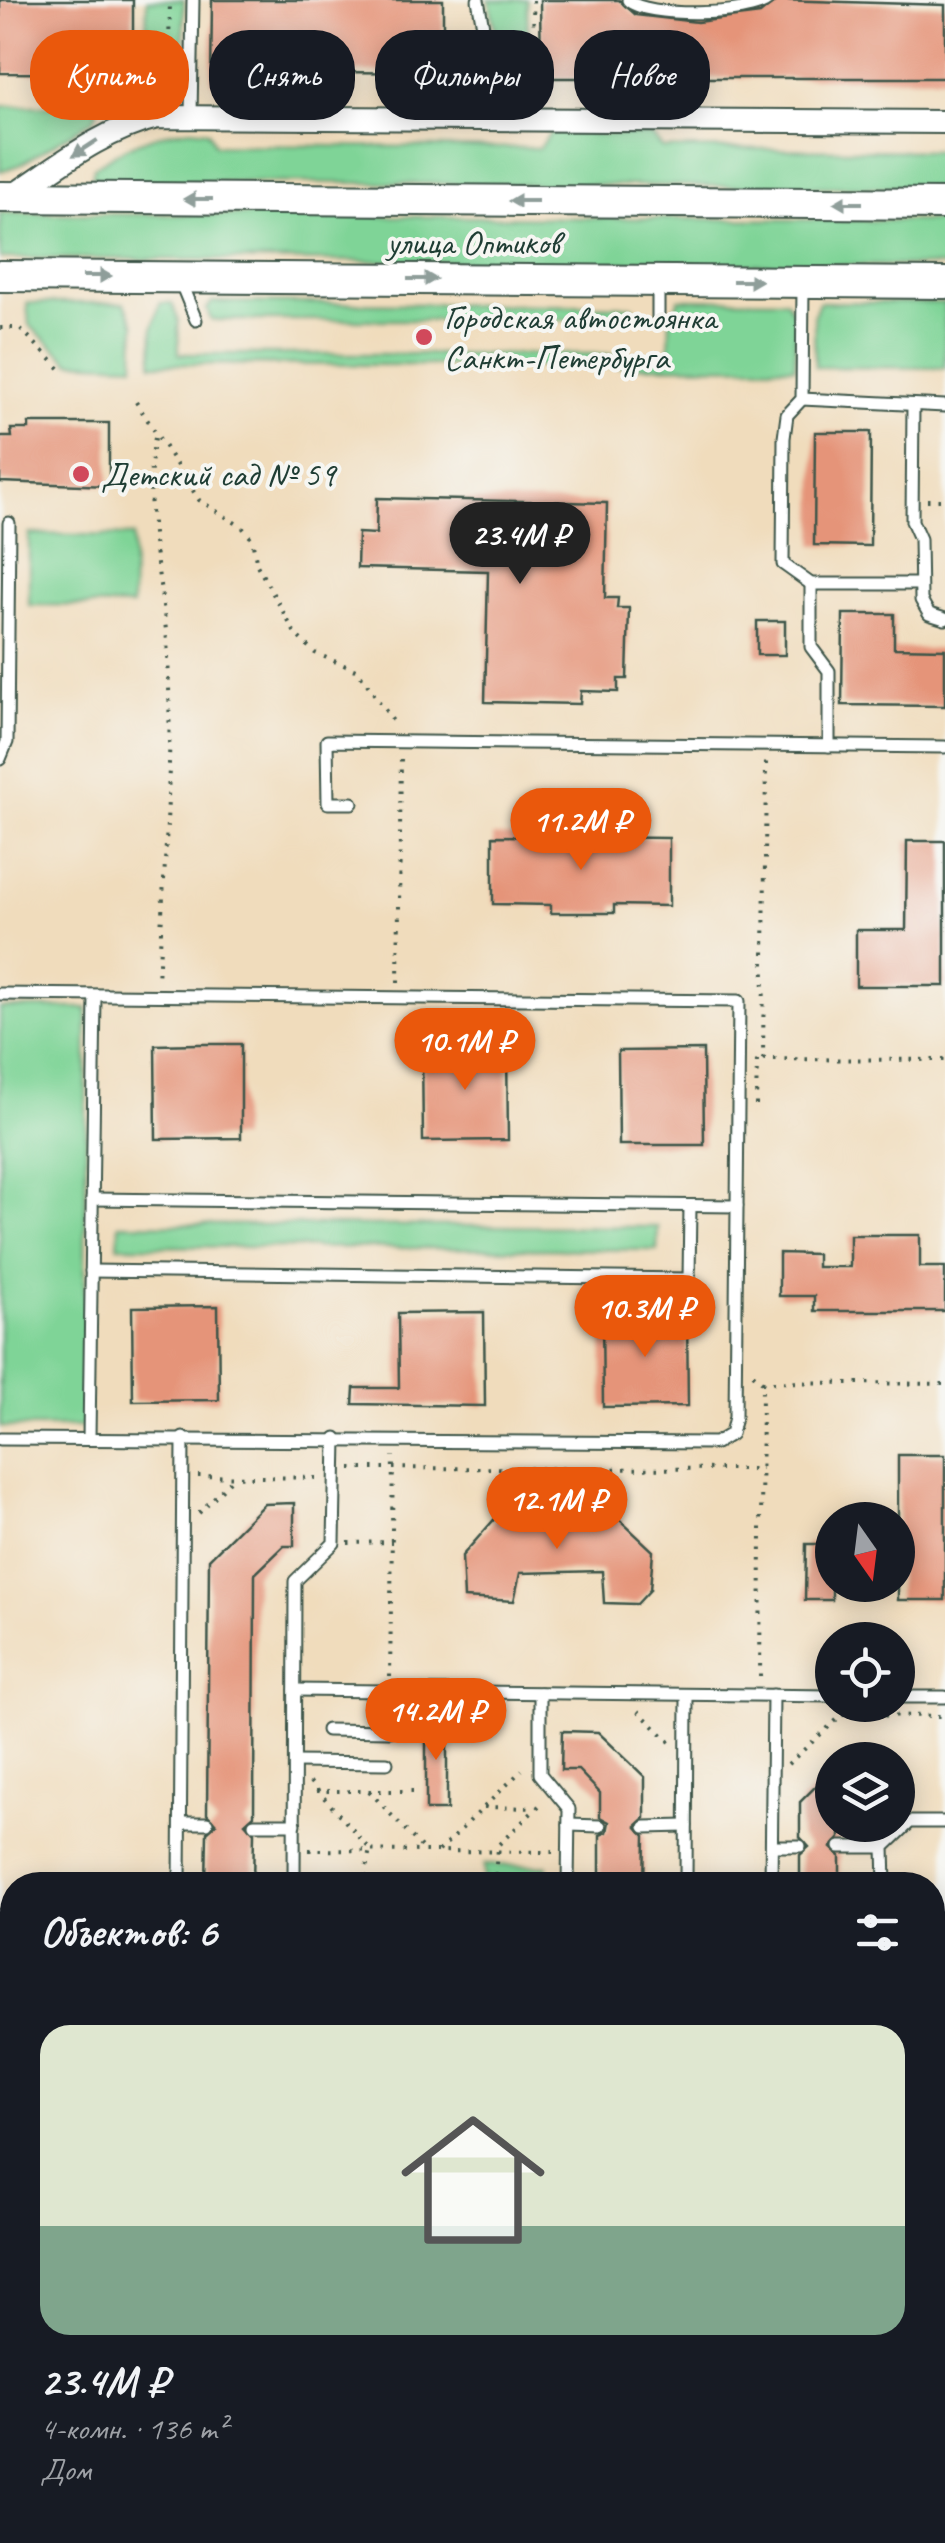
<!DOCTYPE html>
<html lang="ru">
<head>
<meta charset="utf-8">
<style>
  body { margin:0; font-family:Caveat,sans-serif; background:#242831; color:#f1f3f6; height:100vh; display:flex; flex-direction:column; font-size:38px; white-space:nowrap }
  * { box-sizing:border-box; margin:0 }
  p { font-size:32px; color:#9ea1a6 }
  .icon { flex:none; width:55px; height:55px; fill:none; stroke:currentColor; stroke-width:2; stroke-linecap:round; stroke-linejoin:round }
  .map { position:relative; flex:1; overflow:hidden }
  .side { position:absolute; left:0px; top:1872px; width:945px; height:672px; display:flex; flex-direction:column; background:#171b24; border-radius:40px 40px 0 0; box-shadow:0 5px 25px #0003 }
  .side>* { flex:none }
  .top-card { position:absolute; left:30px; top:30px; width:885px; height:90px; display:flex; gap:20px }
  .needle { width:65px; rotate:166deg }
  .buttons { position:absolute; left:815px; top:1502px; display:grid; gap:20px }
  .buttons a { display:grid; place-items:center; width:100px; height:100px; border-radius:50%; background:#171b24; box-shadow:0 5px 25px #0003; font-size:50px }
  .price { position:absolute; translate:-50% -85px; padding:0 22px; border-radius:35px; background:#ea580c; color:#fff; font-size:32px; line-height:65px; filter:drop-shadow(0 2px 5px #0008) }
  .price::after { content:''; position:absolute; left:50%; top:60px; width:30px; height:22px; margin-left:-15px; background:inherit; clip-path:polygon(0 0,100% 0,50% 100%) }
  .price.on { background:#222; color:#fff }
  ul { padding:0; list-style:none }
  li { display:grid; align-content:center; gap:20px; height:530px; padding:0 40px }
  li+li { border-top:2px solid #363941 }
  li span { display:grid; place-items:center; height:310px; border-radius:30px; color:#555 }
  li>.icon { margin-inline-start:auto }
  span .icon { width:180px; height:180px; fill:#fffc; stroke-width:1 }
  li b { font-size:42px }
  h2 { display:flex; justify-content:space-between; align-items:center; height:120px; padding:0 40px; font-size:42px }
  .tag { padding:0 35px; border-radius:40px; background:#171b24; box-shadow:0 5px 25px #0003; font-size:35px; line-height:90px }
  .tag.on { background:#ea580c; color:#fff }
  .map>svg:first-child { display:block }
  .green { fill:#7fd497; stroke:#4f8866; stroke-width:2.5 }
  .building { fill:#e59479 }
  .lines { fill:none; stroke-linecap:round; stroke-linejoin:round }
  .service-casing { stroke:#3e5548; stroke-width:15 }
  .minor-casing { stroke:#3e5548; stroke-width:26 }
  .tertiary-casing { stroke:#3e5548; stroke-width:34 }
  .secondary-casing { stroke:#3e5548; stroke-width:36 }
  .path { stroke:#3e5548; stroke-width:4; stroke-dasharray:2.5 8; stroke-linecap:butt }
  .service { stroke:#fff; stroke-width:11 }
  .minor { stroke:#fff; stroke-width:22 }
  .tertiary { stroke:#fff; stroke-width:30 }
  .secondary { stroke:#fde4d1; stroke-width:32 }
  .oneway { fill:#8f9e9a }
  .poi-dot { fill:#d1495b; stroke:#f6f6f2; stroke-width:4 }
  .labels { text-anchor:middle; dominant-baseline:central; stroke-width:8; stroke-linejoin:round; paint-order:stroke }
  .street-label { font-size:35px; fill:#1f3d34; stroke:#f6f6f2 }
  .poi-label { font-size:35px; fill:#1f3d34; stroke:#f6f6f2; text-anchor:start }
</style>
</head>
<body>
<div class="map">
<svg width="945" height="2543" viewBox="0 0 945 2543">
  <rect width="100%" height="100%" fill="#f6f6f2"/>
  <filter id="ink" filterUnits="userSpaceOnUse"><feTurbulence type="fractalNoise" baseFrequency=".01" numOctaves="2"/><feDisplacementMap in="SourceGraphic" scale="20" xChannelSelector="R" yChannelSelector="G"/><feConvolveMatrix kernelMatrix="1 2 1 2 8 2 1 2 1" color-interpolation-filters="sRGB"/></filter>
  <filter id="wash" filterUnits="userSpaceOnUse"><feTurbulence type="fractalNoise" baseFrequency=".0048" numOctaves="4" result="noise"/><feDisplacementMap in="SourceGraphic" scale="40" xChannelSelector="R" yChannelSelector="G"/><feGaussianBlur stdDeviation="2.25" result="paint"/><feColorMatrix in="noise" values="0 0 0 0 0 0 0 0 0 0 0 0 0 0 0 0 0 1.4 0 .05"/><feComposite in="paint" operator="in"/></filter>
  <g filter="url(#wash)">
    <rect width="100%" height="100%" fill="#f0dcbc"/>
    <g class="green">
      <path d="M 147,0 L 184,0 L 183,78 L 145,78 Z"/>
      <path d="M 489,0 L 527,0 L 529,78 L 506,78 Z"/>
      <path d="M 0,106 L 94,106 L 97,112 L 94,119 L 20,165 L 0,171 Z"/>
      <path d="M 191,129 L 208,131 L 215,145 L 540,148 L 550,133 L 652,135 L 662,148 L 945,151 L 945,188 L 111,181 L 92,177 L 94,167 C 126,146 153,133 191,129 Z"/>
      <path d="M 0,213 L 945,221 L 945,266 L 0,258 Z"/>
      <path d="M 679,299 L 786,300 L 795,317 L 795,367 L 152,364 L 153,327 L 160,303 L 172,303 L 178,320 L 179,354 L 669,354 L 670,320 Z"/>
      <path d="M 212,302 L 633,306 L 639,313 L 624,320 L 211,320 L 207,309 Z"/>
      <path d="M 819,302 L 945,303 L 945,368 L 815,367 L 814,315 Z"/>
      <path d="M 27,303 L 125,303 L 135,324 L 134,365 L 70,362 L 29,325 Z"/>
      <path d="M 29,534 L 133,536 L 132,606 L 29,605 Z"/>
      <path d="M 0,1008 L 87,1008 L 84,1427 L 0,1427 Z"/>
      <path d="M 119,1224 L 658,1227 L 657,1250 L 118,1246 Z"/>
      <path d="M 484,1865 L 547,1866 L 547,1885 L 484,1885 Z"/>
      <rect x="0" y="2067" width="12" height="87"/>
      <path d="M 933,2118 L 945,2118 L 945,2170 L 933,2169 Z"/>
      <path d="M 932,2263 L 945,2263 L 945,2335 L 933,2334 Z"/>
      <rect x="0" y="2286" width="12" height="61"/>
      <path d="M 406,2532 L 407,2538 L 253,2533 L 253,2532 Z"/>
      <rect x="560" y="2533" width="85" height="10"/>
    </g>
    <g id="blocks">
      <g class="building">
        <path d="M 0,0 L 133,0 L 133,74 L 0,73 Z"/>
        <path d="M 212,0 L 443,0 L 443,37 L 463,37 L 463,73 L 319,72 L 318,85 L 211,84 Z"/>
        <path d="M 540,0 L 619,0 L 636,15 L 697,22 L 760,14 L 777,0 L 945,5 L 945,78 L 541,78 Z"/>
        <path d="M 29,423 L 109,423 L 109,486 L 0,482 L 0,437 L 12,437 L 11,429 L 29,429 Z"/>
        <path d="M 815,432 L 871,432 L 870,546 L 814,545 Z"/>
        <path d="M 377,498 L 607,503 L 605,598 L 618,598 L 617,608 L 629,608 L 627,679 L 618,679 L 618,692 L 581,691 L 580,704 L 485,702 L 488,571 L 357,568 L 358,533 L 376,534 Z"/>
        <path d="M 843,614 L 894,614 L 894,648 L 945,649 L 945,706 L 842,705 Z"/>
        <rect x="757" y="621" width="28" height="34"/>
        <path d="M 493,836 L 669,838 L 669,906 L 614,905 L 614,913 L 551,913 L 551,905 L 493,904 Z"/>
        <path d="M 907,841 L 945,841 L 945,986 L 856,986 L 856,930 L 906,930 Z"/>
        <path d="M 199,1044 L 241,1044 L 241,1138 L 156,1139 L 155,1045 Z"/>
        <path d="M 507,1046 L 508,1140 L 423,1141 L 422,1047 Z"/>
        <path d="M 703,1050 L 704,1145 L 619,1145 L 618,1051 Z"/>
        <path d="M 850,1235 L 920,1235 L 920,1267 L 945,1267 L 945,1311 L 814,1311 L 814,1296 L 779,1296 L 779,1253 L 817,1254 L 817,1267 L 850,1267 Z"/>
        <path d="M 218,1306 L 219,1400 L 133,1401 L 132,1307 Z"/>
        <path d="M 484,1312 L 485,1406 L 353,1404 L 354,1388 L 399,1388 L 398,1313 Z"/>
        <path d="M 687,1312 L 688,1406 L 603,1407 L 602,1313 Z"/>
        <rect x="898" y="1455" width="47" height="145"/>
        <path d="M 294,1503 L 294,1546 L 284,1546 L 255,1574 L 254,1815 L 245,1823 L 254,1833 L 253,1885 L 206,1885 L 207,1832 L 216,1824 L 207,1814 L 209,1559 L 264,1504 Z"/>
        <path d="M 506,1506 L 606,1507 L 653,1551 L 650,1590 L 637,1604 L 604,1603 L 602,1571 L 520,1573 L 514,1601 L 464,1598 L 462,1556 Z"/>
        <path d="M 806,1544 L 832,1544 L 832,1600 L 805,1600 Z"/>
        <rect x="426" y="1716" width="21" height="94"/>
        <path d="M 562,1731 L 598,1732 L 645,1777 L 645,1818 L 636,1826 L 645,1836 L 644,1885 L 600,1885 L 600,1835 L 607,1832 L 609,1822 L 600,1817 L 600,1793 L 578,1770 L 561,1770 Z"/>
        <path d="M 832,1770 L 832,1825 L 840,1825 L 840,1838 L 831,1848 L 840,1856 L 840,1885 L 800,1885 L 800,1855 L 809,1847 L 800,1837 L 800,1802 Z"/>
      </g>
    </g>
  </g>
  <g filter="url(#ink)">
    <use href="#blocks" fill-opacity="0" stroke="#3e5548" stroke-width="2.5"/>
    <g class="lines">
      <defs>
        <g id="service">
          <path d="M 478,0 L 500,118"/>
          <path d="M 628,0 C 645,18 750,16 768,0"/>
          <path d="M 191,115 L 193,0"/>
          <path d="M 180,281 L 196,320"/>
          <path d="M 658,284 L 658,320"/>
          <path d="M 803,286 L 802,399 L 787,415 L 784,438 L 783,564 L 811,584 L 918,584"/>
          <path d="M 802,399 L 945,406"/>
          <path d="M 913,406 L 912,521 L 920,539 L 921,600 L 929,614 L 945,619"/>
          <path d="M 811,584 L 811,647 L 829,671 L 829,746"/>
          <path d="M 0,759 L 7,742 L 9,523"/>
          <path d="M 352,803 L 328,803 L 327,741 L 945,747"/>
          <path d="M 0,994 L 739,1001 L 735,1417 L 731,1434 L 716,1443 L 0,1439"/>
          <path d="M 92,1199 L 737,1206"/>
          <path d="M 91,1271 L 689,1279 L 690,1206"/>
          <path d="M 89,1439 L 95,996"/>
          <path d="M 295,1690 L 832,1696"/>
          <path d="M 540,1693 L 540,1774 L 569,1809 L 568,1885"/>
          <path d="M 898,1697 L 945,1697"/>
          <path d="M 327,1730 L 390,1731 L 390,1691"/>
          <path d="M 295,1762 L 387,1763"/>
          <path d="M 181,1823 L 207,1823"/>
          <path d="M 254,1824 L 295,1824"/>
          <path d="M 569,1825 L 600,1826"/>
          <path d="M 645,1827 L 686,1826"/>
          <path d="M 772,1846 L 800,1846"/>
          <path d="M 840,1847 L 884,1847"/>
          <path d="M 180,1885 L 183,1438"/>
          <path d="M 294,1885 L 295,1581 L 334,1543 L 336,1438"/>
          <path d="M 686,1885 L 687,1695"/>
          <path d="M 771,1885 L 773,1695"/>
          <path d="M 885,1885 L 884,1847 L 910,1822 L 945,1822"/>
          <path d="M 0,1915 L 12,1915"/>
          <path d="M 932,1954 L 945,1954"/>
          <path d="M 932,2471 L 945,2471"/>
          <path d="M 0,2488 L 12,2488"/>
          <path d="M 96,2532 L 104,2543"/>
          <path d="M 220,2532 L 220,2543"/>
          <path d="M 465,2532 L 487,2532"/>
          <path d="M 916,2532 L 924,2543"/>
          <path d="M 32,2543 L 32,2532"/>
          <path d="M 745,2543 L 746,2532"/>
        </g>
        <g id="minor">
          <path d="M 11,197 C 58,166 102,130 157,117 L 945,122"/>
          <path d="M 932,2084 L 945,2084"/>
          <path d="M 932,2345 L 945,2345"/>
        </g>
        <g id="tertiary">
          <path d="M 0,197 L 945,204"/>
          <path d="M 0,276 L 945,283"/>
        </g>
        <g id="secondary">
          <path d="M 0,2178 L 12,2179"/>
          <path d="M 932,2190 L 945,2190"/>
          <path d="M 0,2232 L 12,2232"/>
          <path d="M 932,2241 L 945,2241"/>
        </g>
      </defs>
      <use href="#service" class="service-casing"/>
      <use href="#minor" class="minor-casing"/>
      <use href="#tertiary" class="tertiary-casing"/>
      <use href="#secondary" class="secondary-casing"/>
      <g class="path">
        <path d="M 533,0 L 535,98"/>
        <path d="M 168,94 L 170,0"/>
        <path d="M 0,328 L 20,328 L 61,370"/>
        <path d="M 136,402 L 199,500 L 242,527 L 252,539 L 257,565 L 296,635 L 315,653 L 358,671 L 395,724"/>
        <path d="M 155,438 C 140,512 165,584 168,658 C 173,765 164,874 158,981"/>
        <path d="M 927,500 L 945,500"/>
        <path d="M 398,982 L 401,757"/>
        <path d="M 763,1059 L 766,760"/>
        <path d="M 756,1105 L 757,1059 L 945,1060"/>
        <path d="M 753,1374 L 762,1382 L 760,1680"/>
        <path d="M 762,1382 L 945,1384"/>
        <path d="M 351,1468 L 761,1469"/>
        <path d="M 198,1476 L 318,1478"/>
        <path d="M 199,1513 L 234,1477"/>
        <path d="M 348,1543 L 392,1542"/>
        <path d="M 390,1677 L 393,1456"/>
        <path d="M 638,1711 L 671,1743"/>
        <path d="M 788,1764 L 842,1715 L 945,1716"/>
        <path d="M 310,1782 L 370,1849 L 363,1885"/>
        <path d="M 316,1791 L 419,1791"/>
        <path d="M 369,1791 L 424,1850"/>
        <path d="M 484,1807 L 535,1808"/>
        <path d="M 309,1850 L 554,1852"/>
        <path d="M 439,1851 L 522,1770"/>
        <path d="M 495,1885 L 497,1846 L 543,1802"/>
        <path d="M 0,2096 L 12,2089"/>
        <path d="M 421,2532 L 428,2543"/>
        <path d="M 648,2532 L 655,2543"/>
        <path d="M 409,2543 L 409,2532"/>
      </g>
      <use href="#service" class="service"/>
      <use href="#minor" class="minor"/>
      <use href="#tertiary" class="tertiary"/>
      <use href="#secondary" class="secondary"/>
    </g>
    <defs><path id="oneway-solid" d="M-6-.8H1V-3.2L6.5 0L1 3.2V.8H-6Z" transform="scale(2.5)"/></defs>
    <g class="oneway">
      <use href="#oneway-solid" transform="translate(85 148) rotate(147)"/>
      <use href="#oneway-solid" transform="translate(198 199) rotate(-180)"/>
      <use href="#oneway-solid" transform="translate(523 201) rotate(-180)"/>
      <use href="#oneway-solid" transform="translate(848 203) rotate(-180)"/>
      <use href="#oneway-solid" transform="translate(97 276)"/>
      <use href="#oneway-solid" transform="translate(422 279)"/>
      <use href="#oneway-solid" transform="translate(747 281)"/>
    </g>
  </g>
  <g class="poi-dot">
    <circle cx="424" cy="337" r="10"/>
    <circle cx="81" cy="474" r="10"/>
  </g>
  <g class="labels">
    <g class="street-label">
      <text x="473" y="242">улица Оптиков</text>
    </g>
    <g class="poi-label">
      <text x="444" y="317">Городская автостоянка<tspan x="444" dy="40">Санкт-Петербурга</tspan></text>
      <text x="101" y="474">Детский сад № 59</text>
    </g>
  </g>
</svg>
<div class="buttons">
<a><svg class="needle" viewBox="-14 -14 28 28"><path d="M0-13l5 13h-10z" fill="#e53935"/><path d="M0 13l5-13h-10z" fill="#9ea1a6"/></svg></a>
<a><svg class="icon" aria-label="locate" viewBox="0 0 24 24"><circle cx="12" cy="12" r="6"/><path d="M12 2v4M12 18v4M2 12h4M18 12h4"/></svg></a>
<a><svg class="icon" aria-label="layers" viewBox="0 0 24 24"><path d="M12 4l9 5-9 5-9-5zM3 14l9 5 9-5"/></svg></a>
</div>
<b class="price on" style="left:520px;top:587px">23.4M ₽</b>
<b class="price" style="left:581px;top:873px">11.2M ₽</b>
<b class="price" style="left:465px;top:1093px">10.1M ₽</b>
<b class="price" style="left:645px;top:1360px">10.3M ₽</b>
<b class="price" style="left:557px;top:1552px">12.1M ₽</b>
<b class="price" style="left:436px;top:1763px">14.2M ₽</b>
<div class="top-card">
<a class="tag on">Купить</a>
<a class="tag">Снять</a>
<a class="tag">Фильтры</a>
<a class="tag">Новое</a>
</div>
<section class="side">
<h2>Объектов: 6<svg class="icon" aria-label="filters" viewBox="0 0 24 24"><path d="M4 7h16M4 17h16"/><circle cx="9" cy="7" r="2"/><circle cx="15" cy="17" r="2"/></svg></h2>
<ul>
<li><span style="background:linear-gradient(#dfe7d0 65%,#7fa58c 0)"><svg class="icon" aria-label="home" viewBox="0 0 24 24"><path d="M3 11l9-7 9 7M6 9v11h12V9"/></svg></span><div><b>23.4M ₽</b><p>4-комн. · 136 m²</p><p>Дом</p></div></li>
</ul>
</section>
</div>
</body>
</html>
